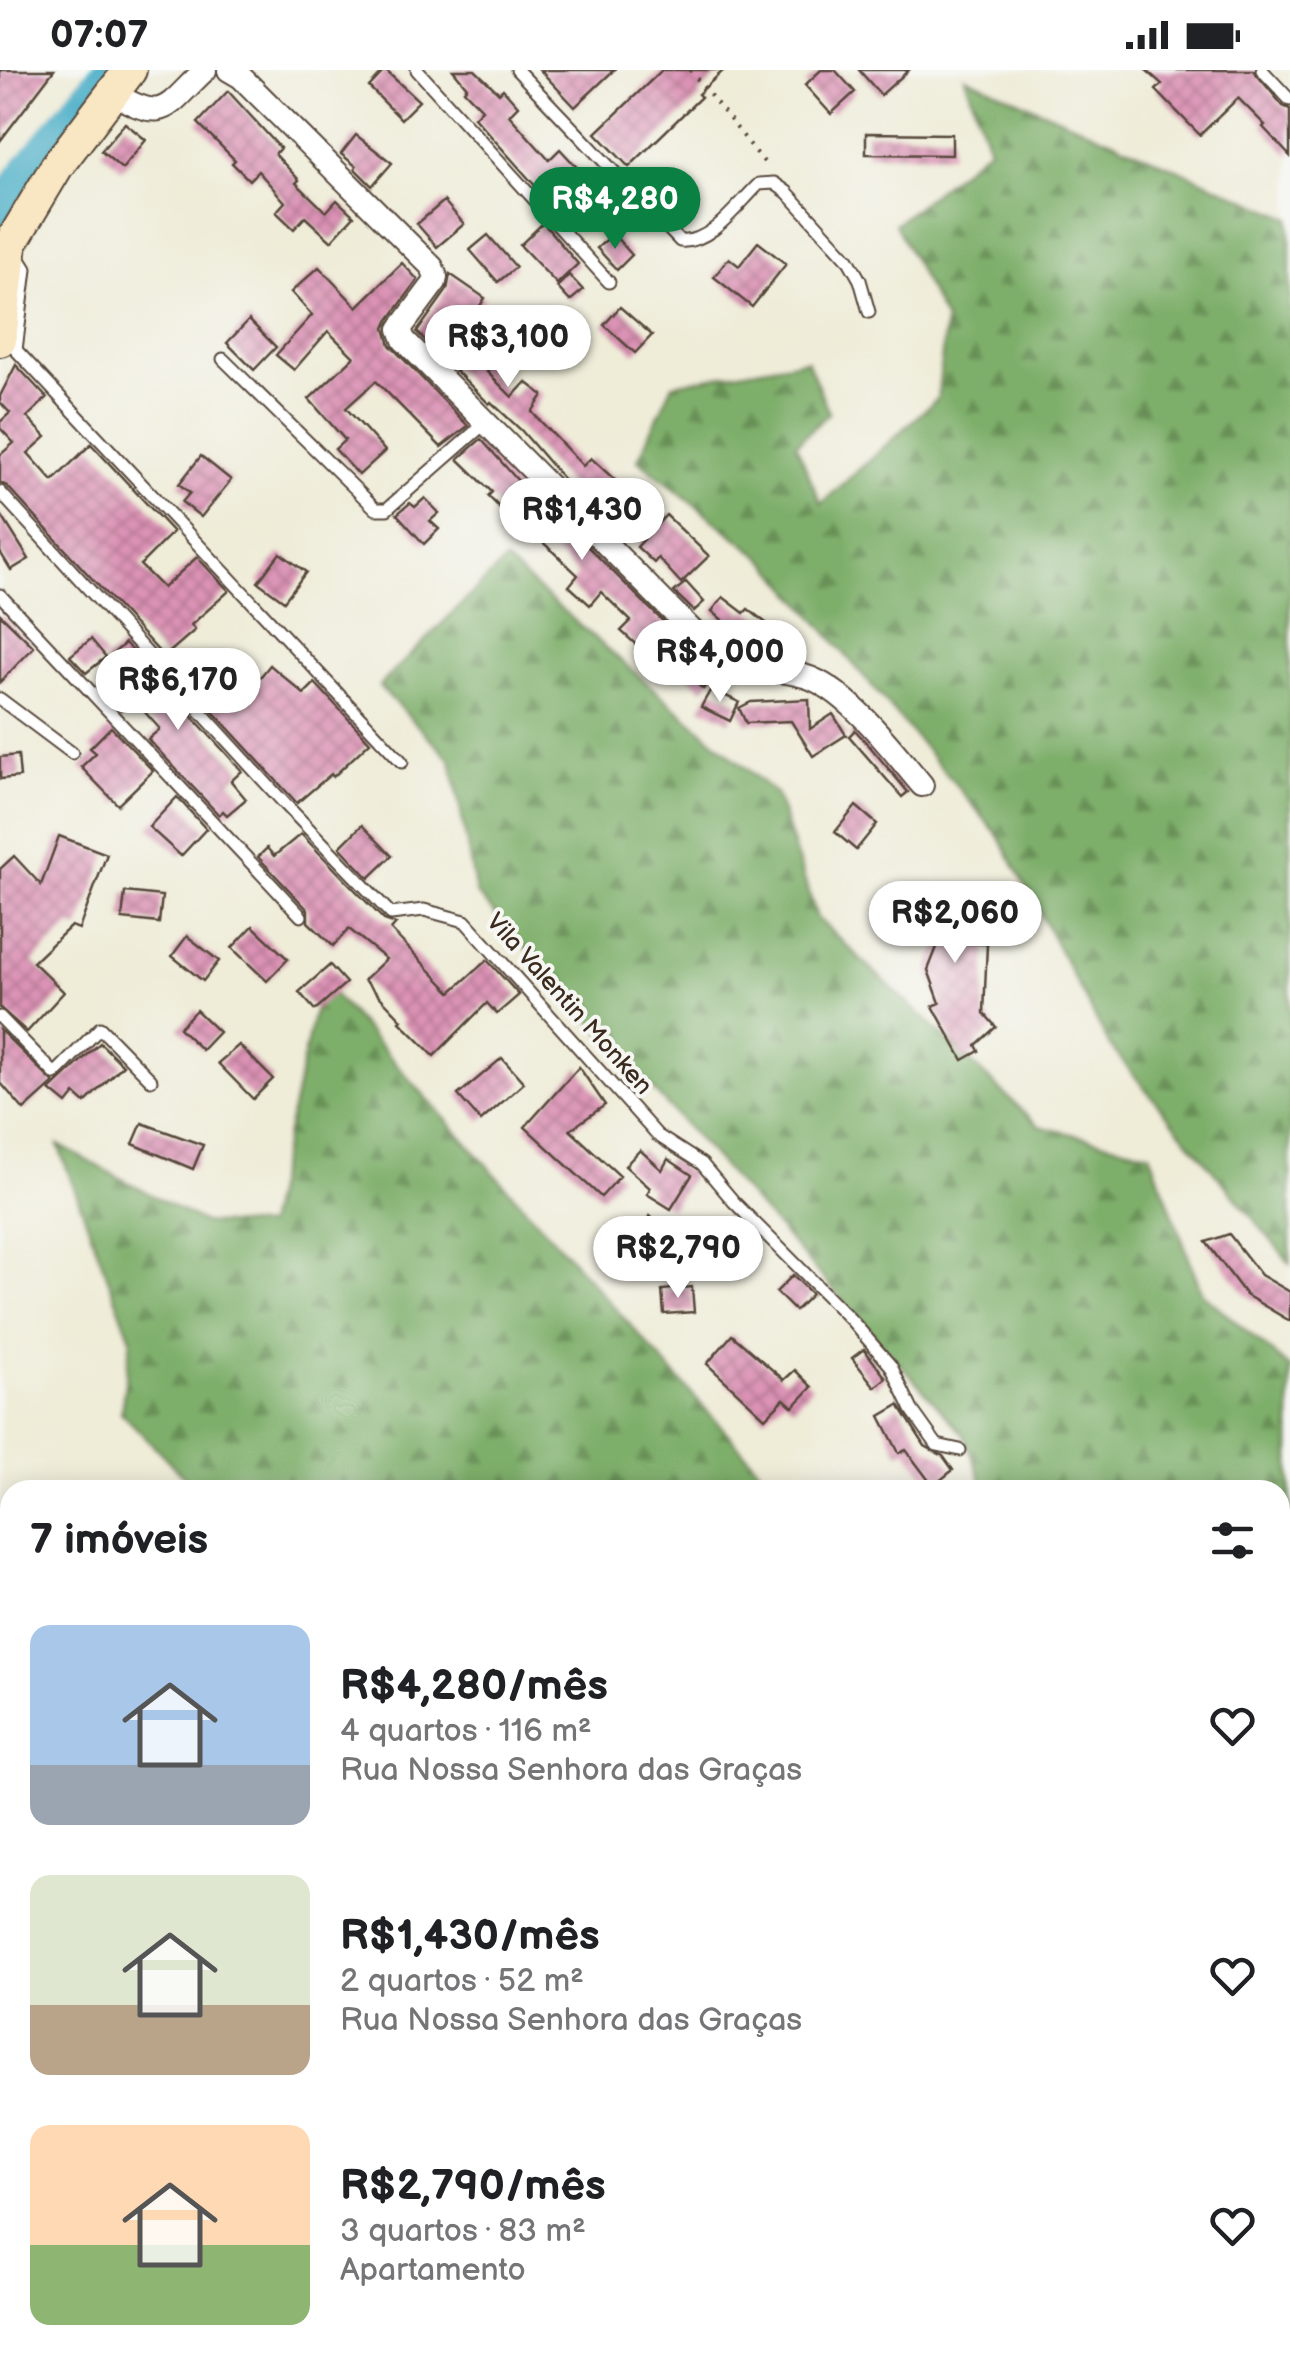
<!DOCTYPE html>
<html lang="pt">
<head>
<meta charset="utf-8">
<style>
  body { margin:0; font-family:"Balsamiq Sans",sans-serif; background:#f2f2f2; color:#202124; height:100vh; display:flex; flex-direction:column; font-size:38px; white-space:nowrap }
  * { box-sizing:border-box; margin:0 }
  p { font-size:32px; color:#757577 }
  .icon { flex:none; width:55px; height:55px; fill:none; stroke:currentColor; stroke-width:2; stroke-linecap:round; stroke-linejoin:round }
  .map { position:relative; flex:1; overflow:hidden }
  .panel { position:absolute; left:0px; top:1410px; width:1290px; height:892px; display:flex; flex-direction:column; background:#fff; border-radius:30px 30px 0 0; box-shadow:0 5px 25px #0003 }
  .panel>* { flex:none }
  .price { position:absolute; translate:-50% -85px; padding:0 22px; border-radius:35px; background:#fff; color:#222; font-size:32px; line-height:65px; filter:drop-shadow(0 2px 5px #0008) }
  .price::after { content:''; position:absolute; left:50%; top:60px; width:30px; height:22px; margin-left:-15px; background:inherit; clip-path:polygon(0 0,100% 0,50% 100%) }
  .price.on { background:#0b8043; color:#fff }
  ul { padding:0; list-style:none }
  li { display:flex; align-items:center; gap:30px; height:250px; padding:0 30px }
  li span { display:grid; place-items:center; flex:none; width:280px; height:200px; border-radius:20px; color:#555 }
  li>.icon { margin-inline-start:auto }
  span .icon { width:120px; height:120px; fill:#fffc; stroke-width:1 }
  li b { font-size:42px }
  h2 { display:flex; justify-content:space-between; align-items:center; height:120px; padding:0 30px; font-size:42px }
  .status { display:flex; justify-content:space-between; align-items:center; height:70px; padding:0 50px; background:#fff; direction:ltr }
  .status svg { height:28px; fill:currentColor }
  .map>svg:first-child { display:block }
  .forest { fill:url(#forest-firs); stroke:#5c6c44; stroke-width:2.5 }
  .lines { fill:none; stroke-linecap:round; stroke-linejoin:round }
  .river { stroke:#48aec7; stroke-width:38 }
  .building { fill:url(#building-cross-hatch) }
  .lane-casing { stroke:#56473a; stroke-width:15 }
  .street-casing { stroke:#56473a; stroke-width:26 }
  .secondary-casing { stroke:#56473a; stroke-width:36 }
  .path { stroke:#56473a; stroke-width:4; stroke-dasharray:2.5 8; stroke-linecap:butt }
  .lane { stroke:#fff; stroke-width:11 }
  .street { stroke:#fff; stroke-width:22 }
  .secondary { stroke:#f9e7c3; stroke-width:32 }
  .labels { text-anchor:middle; dominant-baseline:central; stroke-width:8; stroke-linejoin:round; paint-order:stroke }
  .street-label { font-size:25px; fill:#3b2a1e; stroke:#f6f6f2 }
</style>
</head>
<body>
<div class="status"><b>07:07</b><svg viewBox="0 0 49 12"><path d="M0 12V9h3v3zM5 12V6h3v6zM10 12V3h3v9zM15 12V0h3v12zM26 1h20v11H26zM47 4h2v5h-2z"/></svg></div>
<div class="map">
<svg width="1290" height="2302" viewBox="0 0 1290 2302">
  <defs>
    <pattern id="forest-firs" width="22" height="20" patternUnits="userSpaceOnUse" patternTransform="scale(2.5)"><rect width="22" height="20" fill="#7eaf6a"/><path d="M5 1l3.5 6h-7zM16 11l3.5 6h-7z" fill="#688f57"/></pattern>
    <pattern id="building-cross-hatch" width="8" height="8" patternUnits="userSpaceOnUse" patternTransform="scale(2.5)"><rect width="8" height="8" fill="#dc93b5"/><path d="M0 0l8 8M0 8l8-8" fill="none" stroke="#b47893"/></pattern>
  </defs>
  <rect width="100%" height="100%" fill="#f6f6f2"/>
  <filter id="ink" filterUnits="userSpaceOnUse"><feTurbulence type="fractalNoise" baseFrequency=".01" numOctaves="2"/><feDisplacementMap in="SourceGraphic" scale="20" xChannelSelector="R" yChannelSelector="G"/><feConvolveMatrix kernelMatrix="1 2 1 2 8 2 1 2 1" color-interpolation-filters="sRGB"/></filter>
  <filter id="wash" filterUnits="userSpaceOnUse"><feTurbulence type="fractalNoise" baseFrequency=".0048" numOctaves="4" result="noise"/><feDisplacementMap in="SourceGraphic" scale="40" xChannelSelector="R" yChannelSelector="G"/><feGaussianBlur stdDeviation="2.25" result="paint"/><feColorMatrix in="noise" values="0 0 0 0 0 0 0 0 0 0 0 0 0 0 0 0 0 1.4 0 .05"/><feComposite in="paint" operator="in"/></filter>
  <g filter="url(#wash)">
    <rect width="100%" height="100%" fill="#efecd8"/>
    <g class="forest">
      <path d="M 965,7 L 1290,148 L 1290,1193 L 1110,976 L 999,766 L 766,491 L 638,390 L 673,314 L 807,290 L 829,343 L 796,374 L 821,434 L 938,328 L 945,251 L 895,154 L 989,78 Z"/>
      <path d="M 505,491 L 776,724 L 817,848 L 1039,1056 L 1150,1083 L 1202,1223 L 1290,1298 L 1290,2302 L 0,2302 L 0,1953 L 8,1953 L 0,1903 L 0,1838 L 10,1835 L 10,2292 L 1280,2292 L 1280,1420 L 986,1420 L 964,1365 L 476,823 L 451,690 L 379,616 Z"/>
      <path d="M 321,910 L 778,1420 L 197,1420 L 121,1342 L 131,1269 L 58,1075 L 204,1153 L 266,1156 Z"/>
    </g>
    <g class="lines">
      <path class="river" d="M 0,138 L 107,6"/>
    </g>
    <g id="blocks">
      <g class="building">
        <path d="M 0,0 L 54,0 L 0,71 Z"/>
        <path d="M 385,0 L 419,31 L 401,49 L 369,17 Z"/>
        <path d="M 453,0 L 475,0 L 499,23 L 503,19 L 518,36 L 509,45 L 549,90 L 560,79 L 583,104 L 563,122 L 582,143 L 570,155 L 474,47 L 482,39 L 464,20 L 467,17 Z"/>
        <path d="M 540,0 L 614,0 L 575,37 Z"/>
        <path d="M 662,0 L 724,0 L 698,24 L 701,27 L 629,97 L 596,63 Z"/>
        <path d="M 821,0 L 835,0 L 855,22 L 831,44 L 805,15 Z"/>
        <path d="M 859,0 L 909,0 L 881,25 Z"/>
        <path d="M 1146,0 L 1253,0 L 1283,36 L 1290,39 L 1290,86 L 1263,57 L 1265,55 L 1238,28 L 1200,65 L 1156,20 L 1162,14 Z"/>
        <path d="M 228,21 L 280,78 L 275,84 L 299,110 L 296,113 L 326,142 L 337,130 L 354,146 L 331,171 L 305,147 L 294,159 L 276,142 L 285,132 L 258,101 L 249,110 L 232,93 L 235,90 L 198,53 Z"/>
        <path d="M 125,53 L 146,70 L 122,99 L 101,81 Z"/>
        <path d="M 866,63 L 952,64 L 952,85 L 866,84 Z"/>
        <path d="M 356,65 L 392,93 L 372,116 L 355,99 L 356,96 L 341,84 Z"/>
        <path d="M 444,131 L 464,154 L 437,177 L 417,154 Z"/>
        <path d="M 543,153 L 578,194 L 557,214 L 520,175 Z"/>
        <path d="M 613,164 L 632,185 L 617,200 L 597,178 Z"/>
        <path d="M 488,165 L 516,197 L 498,212 L 470,180 Z"/>
        <path d="M 758,172 L 786,194 L 752,237 L 714,207 L 729,188 L 739,196 Z"/>
        <path d="M 402,193 L 418,210 L 388,251 L 385,258 L 390,275 L 468,356 L 441,377 L 376,311 L 346,338 L 385,381 L 359,405 L 335,379 L 345,370 L 309,329 L 354,287 L 328,261 L 294,300 L 276,285 L 312,245 L 291,222 L 319,197 L 357,237 Z"/>
        <path d="M 450,204 L 485,228 L 473,247 L 508,280 L 487,302 L 512,327 L 526,312 L 543,325 L 532,342 L 583,396 L 591,388 L 628,422 L 604,446 L 566,412 L 521,360 L 491,332 L 489,334 L 417,262 L 447,220 Z"/>
        <path d="M 569,205 L 583,220 L 570,231 L 557,217 Z"/>
        <path d="M 620,237 L 652,265 L 635,283 L 604,255 Z"/>
        <path d="M 249,250 L 276,277 L 254,300 L 227,273 Z"/>
        <path d="M 16,295 L 47,328 L 27,347 L 46,367 L 28,383 L 53,411 L 91,374 L 173,462 L 140,495 L 163,518 L 197,487 L 229,521 L 191,555 L 195,560 L 164,587 L 7,416 L 0,413 L 0,385 L 14,373 L 0,358 L 0,352 L 10,343 L 0,332 L 0,326 Z"/>
        <path d="M 481,369 L 528,422 L 526,425 L 550,449 L 555,444 L 716,604 L 703,619 L 650,572 L 643,581 L 621,561 L 631,551 L 601,522 L 590,535 L 569,516 L 578,505 L 533,463 L 529,467 L 488,426 L 492,422 L 458,389 Z"/>
        <path d="M 201,386 L 231,410 L 201,447 L 182,432 L 190,423 L 179,414 Z"/>
        <path d="M 425,428 L 439,443 L 430,451 L 439,459 L 424,474 L 397,444 L 410,433 L 415,437 Z"/>
        <path d="M 0,443 L 29,489 L 11,500 L 0,482 Z"/>
        <path d="M 666,445 L 709,486 L 681,513 L 658,488 L 654,493 L 637,477 Z"/>
        <path d="M 280,483 L 306,502 L 284,531 L 258,512 Z"/>
        <path d="M 686,512 L 704,532 L 694,541 L 674,522 Z"/>
        <path d="M 723,527 L 744,543 L 748,539 L 796,576 L 787,587 L 761,584 L 712,541 Z"/>
        <path d="M 0,544 L 34,577 L 0,612 Z"/>
        <path d="M 91,569 L 106,587 L 86,603 L 70,586 Z"/>
        <path d="M 125,573 L 242,701 L 231,711 L 246,729 L 227,745 L 223,741 L 219,745 L 148,669 L 160,659 L 133,629 L 121,640 L 110,628 L 124,615 L 104,592 Z"/>
        <path d="M 221,593 L 249,621 L 270,595 L 304,624 L 315,613 L 370,672 L 333,707 L 331,704 L 297,733 L 194,621 Z"/>
        <path d="M 711,619 L 739,632 L 730,651 L 701,637 Z"/>
        <path d="M 809,629 L 810,659 L 833,644 L 846,665 L 813,686 L 791,651 L 746,653 L 739,638 L 751,632 Z"/>
        <path d="M 111,657 L 153,701 L 118,735 L 81,697 L 96,683 L 90,678 Z"/>
        <path d="M 855,660 L 872,679 L 908,722 L 902,727 L 849,666 Z"/>
        <path d="M 18,685 L 20,707 L 0,709 L 0,687 Z"/>
        <path d="M 177,727 L 206,759 L 181,786 L 149,757 Z"/>
        <path d="M 856,736 L 877,754 L 856,780 L 835,762 Z"/>
        <path d="M 362,755 L 392,786 L 369,808 L 340,777 Z"/>
        <path d="M 301,764 L 384,850 L 396,854 L 391,860 L 451,922 L 487,890 L 519,925 L 497,944 L 487,933 L 434,986 L 400,952 L 402,950 L 364,910 L 386,889 L 349,859 L 333,876 L 308,852 L 308,840 L 258,787 L 267,778 L 274,786 Z"/>
        <path d="M 59,766 L 107,784 L 79,859 L 71,856 L 33,892 L 64,922 L 27,962 L 0,938 L 0,799 L 14,786 L 41,815 Z"/>
        <path d="M 911,815 L 954,844 L 975,820 L 991,834 L 956,873 L 987,874 L 984,943 L 996,957 L 976,975 L 979,981 L 963,990 L 933,936 L 940,933 L 928,900 L 939,872 L 894,838 Z"/>
        <path d="M 125,822 L 162,826 L 159,853 L 122,849 Z"/>
        <path d="M 253,856 L 288,889 L 267,911 L 232,878 Z"/>
        <path d="M 187,866 L 219,891 L 203,911 L 172,886 Z"/>
        <path d="M 330,895 L 346,913 L 315,940 L 299,922 Z"/>
        <path d="M 196,940 L 219,962 L 202,980 L 179,958 Z"/>
        <path d="M 0,960 L 54,1013 L 24,1040 L 0,1012 Z"/>
        <path d="M 100,973 L 123,995 L 85,1033 L 75,1024 L 67,1034 L 50,1020 Z"/>
        <path d="M 239,975 L 273,1009 L 253,1029 L 218,993 Z"/>
        <path d="M 502,988 L 524,1013 L 481,1051 L 458,1025 Z"/>
        <path d="M 579,997 L 605,1035 L 570,1060 L 620,1106 L 601,1127 L 525,1057 Z"/>
        <path d="M 142,1053 L 203,1075 L 193,1099 L 133,1074 Z"/>
        <path d="M 640,1080 L 662,1100 L 668,1089 L 692,1105 L 671,1139 L 647,1124 L 650,1118 L 625,1096 Z"/>
        <path d="M 650,1146 L 676,1171 L 657,1192 L 661,1196 L 647,1209 L 628,1190 L 644,1173 L 634,1164 Z"/>
        <path d="M 1229,1164 L 1261,1205 L 1290,1222 L 1290,1251 L 1246,1225 L 1206,1172 Z"/>
        <path d="M 793,1205 L 812,1224 L 795,1241 L 776,1222 Z"/>
        <path d="M 692,1217 L 694,1242 L 664,1244 L 662,1220 Z"/>
        <path d="M 732,1265 L 784,1310 L 795,1300 L 812,1317 L 793,1337 L 784,1329 L 765,1348 L 707,1294 Z"/>
        <path d="M 864,1279 L 886,1308 L 875,1317 L 852,1288 Z"/>
        <path d="M 899,1335 L 925,1376 L 943,1386 L 953,1400 L 933,1416 L 906,1380 L 899,1383 L 880,1346 Z"/>
      </g>
    </g>
  </g>
  <g filter="url(#ink)">
    <use href="#blocks" fill-opacity="0" stroke="#56473a" stroke-width="2.5"/>
    <g class="lines">
      <defs>
        <g id="lane">
          <path d="M 417,0 L 609,212"/>
          <path d="M 517,0 L 680,171 C 711,174 738,134 759,114 L 774,113 L 787,122 L 848,189 L 860,210 L 869,242"/>
          <path d="M 1262,0 L 1290,30"/>
          <path d="M 18,186 L 26,199 L 16,280 L 402,692"/>
          <path d="M 223,289 L 376,439 L 387,439 L 484,354"/>
          <path d="M 0,422 L 285,734 L 391,844 L 424,840 L 465,851 L 657,1065 L 702,1094 L 734,1132 L 852,1251 L 891,1296 L 912,1340 L 937,1375 L 960,1380"/>
          <path d="M 0,525 L 301,846"/>
          <path d="M 0,629 L 72,683"/>
          <path d="M 0,947 L 55,1004 L 100,958 L 151,1010"/>
          <path d="M 0,1460 L 10,1471"/>
          <path d="M 0,1549 L 2,1551"/>
        </g>
        <g id="street">
          <path d="M 229,0 L 241,7 L 432,197 L 436,207 L 435,212 L 400,259 L 404,270 L 721,590 C 747,602 777,597 804,606 C 847,618 894,682 922,715"/>
          <path d="M 113,23 C 166,55 165,37 205,0"/>
        </g>
        <path id="secondary" d="M 0,270 L 11,173 L 57,96 L 130,0"/>
      </defs>
      <use href="#lane" class="lane-casing"/>
      <use href="#street" class="street-casing"/>
      <use href="#secondary" class="secondary-casing"/>
      <path class="path" d="M 690,0 L 768,97"/>
      <use href="#lane" class="lane"/>
      <use href="#street" class="street"/>
      <use href="#secondary" class="secondary"/>
    </g>
  </g>
  <g class="labels">
    <g class="street-label">
      <text transform="translate(569 934) rotate(48)">Vila Valentin Monken</text>
    </g>
  </g>
</svg>
<b class="price on" style="left:615px;top:182px">R$4,280</b>
<b class="price" style="left:508px;top:320px">R$3,100</b>
<b class="price" style="left:582px;top:493px">R$1,430</b>
<b class="price" style="left:720px;top:635px">R$4,000</b>
<b class="price" style="left:178px;top:663px">R$6,170</b>
<b class="price" style="left:955px;top:896px">R$2,060</b>
<b class="price" style="left:678px;top:1231px">R$2,790</b>
<section class="panel">
<h2>7 imóveis<svg class="icon" aria-label="filters" viewBox="0 0 24 24"><path d="M4 7h16M4 17h16"/><circle cx="9" cy="7" r="2"/><circle cx="15" cy="17" r="2"/></svg></h2>
<ul>
<li><span style="background:linear-gradient(#a9c7e8 70%,#9aa5b1 0)"><svg class="icon" aria-label="home" viewBox="0 0 24 24"><path d="M3 11l9-7 9 7M6 9v11h12V9"/></svg></span><div><b>R$4,280/mês</b><p>4 quartos · 116 m²</p><p>Rua Nossa Senhora das Graças</p></div><svg class="icon" aria-label="heart" viewBox="0 0 24 24"><path d="M12 20l-8-8c-3-5 5-10 8-4 3-6 11-1 8 4z"/></svg></li>
<li><span style="background:linear-gradient(#dfe7d0 65%,#b9a48a 0)"><svg class="icon" aria-label="home" viewBox="0 0 24 24"><path d="M3 11l9-7 9 7M6 9v11h12V9"/></svg></span><div><b>R$1,430/mês</b><p>2 quartos · 52 m²</p><p>Rua Nossa Senhora das Graças</p></div><svg class="icon" aria-label="heart" viewBox="0 0 24 24"><path d="M12 20l-8-8c-3-5 5-10 8-4 3-6 11-1 8 4z"/></svg></li>
<li><span style="background:linear-gradient(#ffd9b3 60%,#8fb573 0)"><svg class="icon" aria-label="home" viewBox="0 0 24 24"><path d="M3 11l9-7 9 7M6 9v11h12V9"/></svg></span><div><b>R$2,790/mês</b><p>3 quartos · 83 m²</p><p>Apartamento</p></div><svg class="icon" aria-label="heart" viewBox="0 0 24 24"><path d="M12 20l-8-8c-3-5 5-10 8-4 3-6 11-1 8 4z"/></svg></li>
</ul>
</section>
</div>
</body>
</html>
